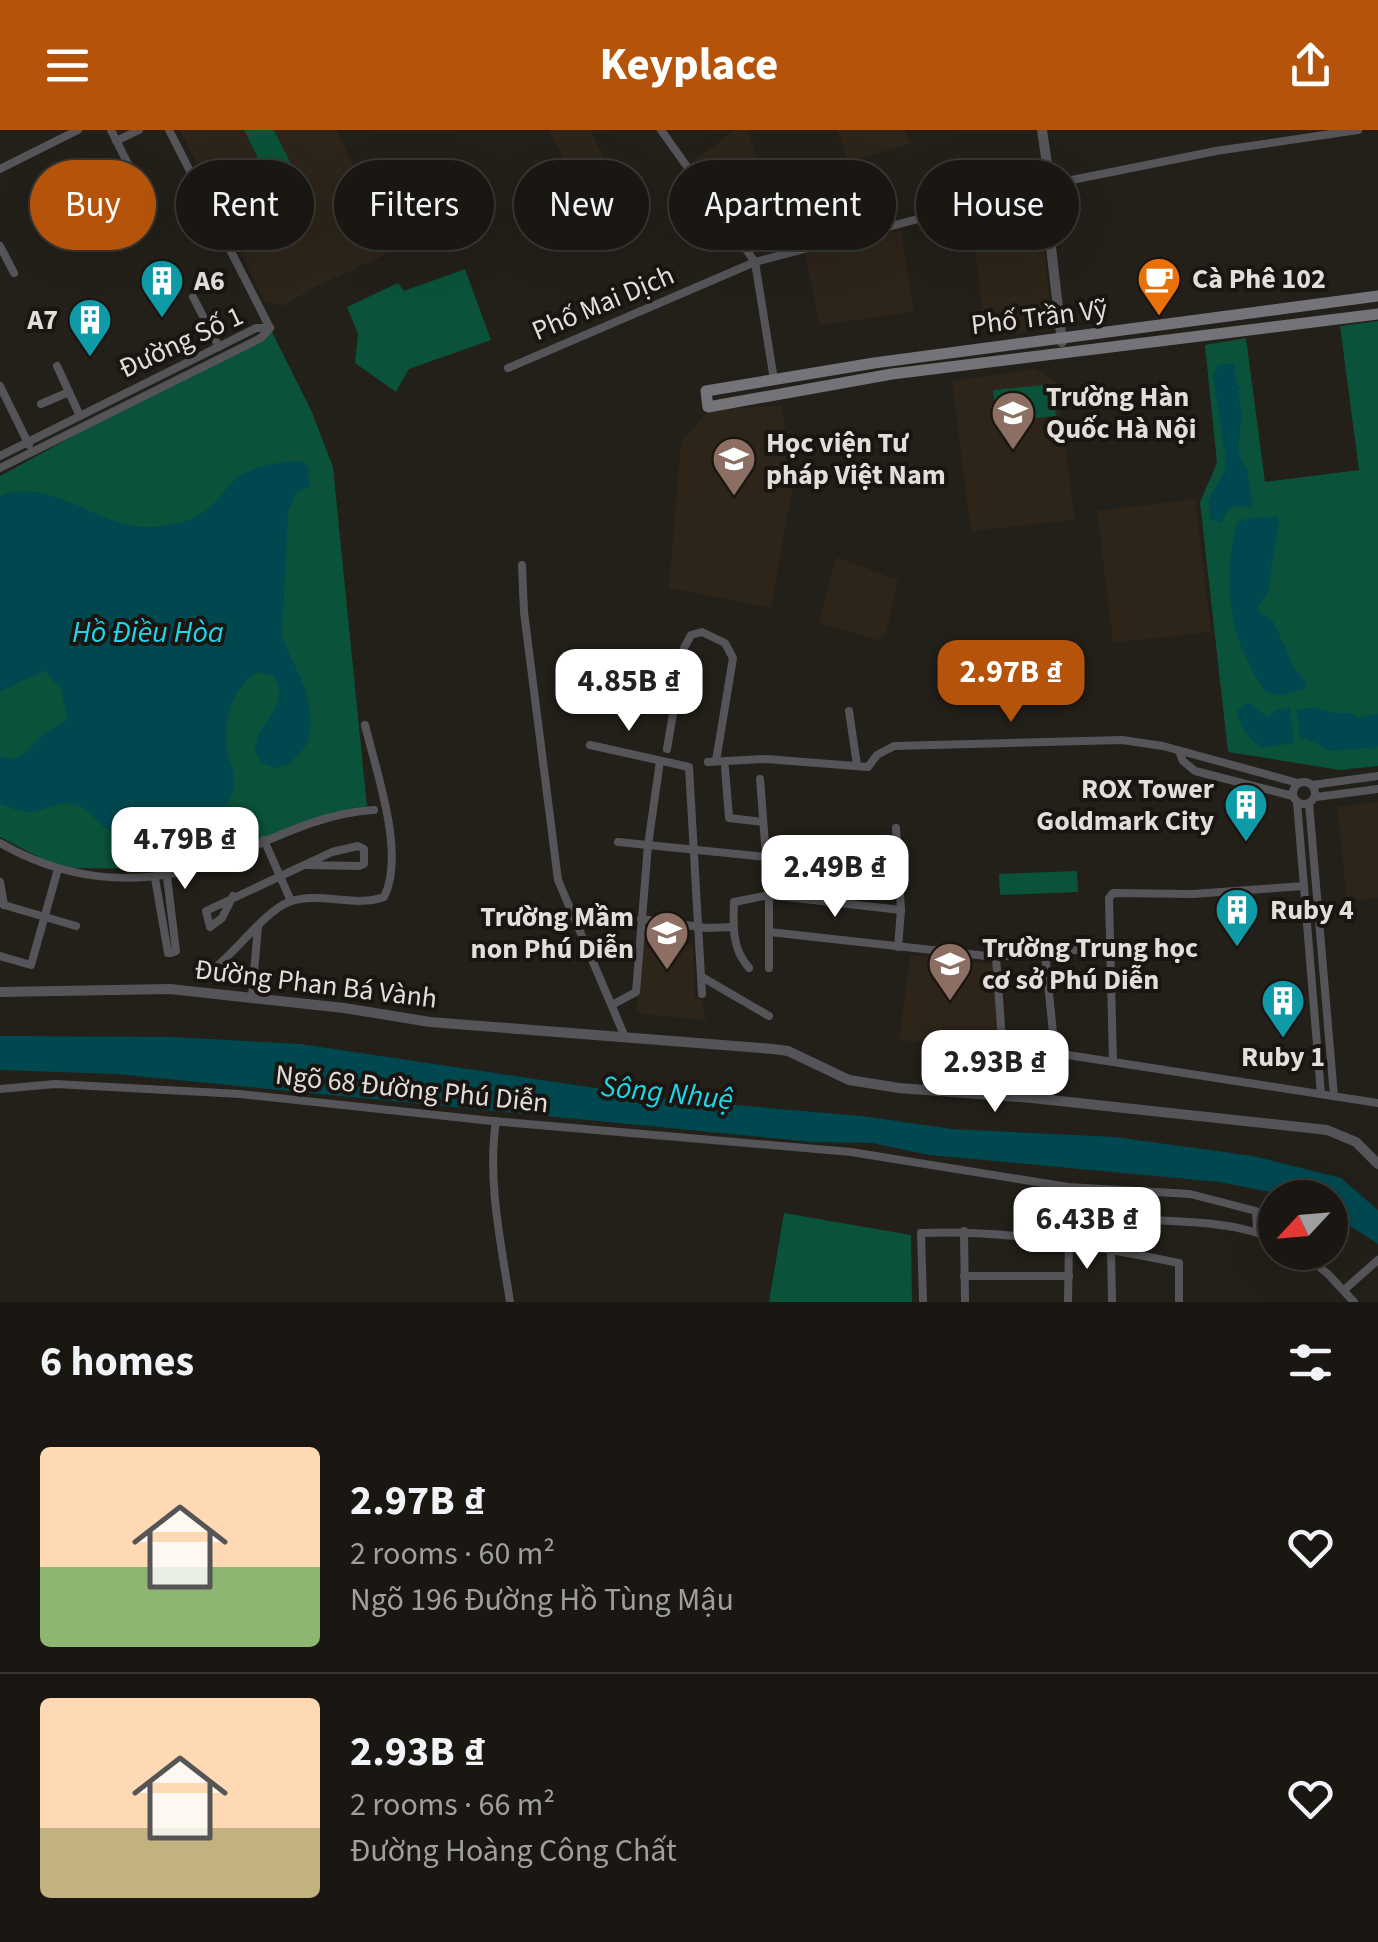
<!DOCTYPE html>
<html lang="en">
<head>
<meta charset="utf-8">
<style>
  body { margin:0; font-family:"Source Sans 3",sans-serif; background:#23201c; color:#f1f3f6; height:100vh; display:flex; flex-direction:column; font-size:38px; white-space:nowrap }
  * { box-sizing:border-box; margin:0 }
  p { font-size:32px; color:#9f9fa0 }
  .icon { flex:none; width:55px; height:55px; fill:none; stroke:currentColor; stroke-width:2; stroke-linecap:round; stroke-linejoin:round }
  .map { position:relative; height:1172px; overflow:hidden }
  .details { display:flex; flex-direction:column; background:#1a1713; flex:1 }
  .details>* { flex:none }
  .guide { position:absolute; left:30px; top:30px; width:1320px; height:90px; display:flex; gap:20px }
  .needle { width:65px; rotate:244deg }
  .controls { position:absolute; left:1258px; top:1050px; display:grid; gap:20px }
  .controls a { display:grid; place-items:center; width:90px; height:90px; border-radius:50%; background:#1a1713; box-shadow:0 10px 40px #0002,0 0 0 2px #383633; font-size:50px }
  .price { position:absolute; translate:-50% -85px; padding:0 22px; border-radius:20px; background:#fff; color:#222; font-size:32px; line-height:65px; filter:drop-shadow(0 2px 5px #0008) }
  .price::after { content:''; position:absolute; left:50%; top:60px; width:30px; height:22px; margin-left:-15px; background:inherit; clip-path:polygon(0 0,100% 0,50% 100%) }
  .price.current { background:#b45309; color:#fff }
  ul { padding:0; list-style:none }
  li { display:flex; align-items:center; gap:30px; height:250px; padding:0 40px }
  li+li { border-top:2px solid #383633 }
  li span { display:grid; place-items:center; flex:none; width:280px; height:200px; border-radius:10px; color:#555 }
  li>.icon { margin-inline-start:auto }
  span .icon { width:120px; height:120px; fill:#fffc; stroke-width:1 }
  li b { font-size:42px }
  h2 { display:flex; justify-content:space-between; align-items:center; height:120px; padding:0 40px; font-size:42px }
  .pill { padding:0 35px; border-radius:45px; background:#1a1713; box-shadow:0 10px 40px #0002,0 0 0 2px #383633; font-size:35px; line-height:90px }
  .pill.current { background:#b45309; color:#fff }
  header { display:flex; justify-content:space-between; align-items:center; height:130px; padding:0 40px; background:#b45309; color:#fff; font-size:45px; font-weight:700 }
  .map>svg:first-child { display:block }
  .built { fill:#2d251a }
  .green { fill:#0a5239 }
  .water { fill:#004850 }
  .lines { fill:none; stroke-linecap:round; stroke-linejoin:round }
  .minor { stroke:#555559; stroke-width:8 }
  .tertiary { stroke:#555559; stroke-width:10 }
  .secondary { stroke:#737379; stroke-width:11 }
  .labels { text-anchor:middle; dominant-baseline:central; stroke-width:8; stroke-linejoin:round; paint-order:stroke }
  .poi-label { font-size:28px; font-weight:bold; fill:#e2deda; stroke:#1a1510; text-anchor:start }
  .street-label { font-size:28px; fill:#e2deda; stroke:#1a1510 }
  .water-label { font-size:30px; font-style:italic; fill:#1bd7ec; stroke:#1a1510 }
</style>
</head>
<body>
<header><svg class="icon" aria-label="menu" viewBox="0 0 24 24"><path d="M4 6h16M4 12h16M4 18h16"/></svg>Keyplace<svg class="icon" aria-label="share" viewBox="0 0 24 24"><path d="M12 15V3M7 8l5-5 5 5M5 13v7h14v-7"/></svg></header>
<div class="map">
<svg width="1378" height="1172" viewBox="0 0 1378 1172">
  <rect width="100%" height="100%" fill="#231f19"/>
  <g class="built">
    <path d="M 180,0 L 336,0 L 391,110 L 385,125 L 315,157 L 283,176 L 265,172 Z"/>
    <path d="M 549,0 L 590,0 L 604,28 L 571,44 Z"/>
    <path d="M 735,0 L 748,0 L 782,103 L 763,113 L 767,125 L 756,122 L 690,33 Z"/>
    <path d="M 837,0 L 904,0 L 911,14 L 848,31 Z"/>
    <path d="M 1026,68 L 1040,74 L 1051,181 L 1031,202 L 986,206 L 971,89 Z"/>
    <path d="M 901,100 L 914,182 L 820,195 L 805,124 Z"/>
    <path d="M 1035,239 L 1056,252 L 1075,390 L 971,401 L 952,251 Z"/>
    <path d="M 782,276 L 793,355 L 771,478 L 669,458 L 681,313 L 709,279 Z"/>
    <path d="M 1195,369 L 1211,502 L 1113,513 L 1097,381 Z"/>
    <path d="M 836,427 L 898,450 L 885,507 L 877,510 L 819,493 Z"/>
    <path d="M 1378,672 L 1378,768 L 1347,771 L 1337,677 Z"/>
    <path d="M 644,808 L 693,815 L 695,867 L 702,869 L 706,890 L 641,884 L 637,880 Z"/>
    <path d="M 910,825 L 994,834 L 999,920 L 899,910 Z"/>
  </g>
  <g class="green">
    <path d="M 244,0 L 274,0 L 306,64 L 282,76 Z"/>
    <path d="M 253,33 L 267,63 L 262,66 L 269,81 L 263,84 L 268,94 L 249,103 L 222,49 Z"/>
    <path d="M 465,139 L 491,210 L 409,239 L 396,262 L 355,233 L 358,204 L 347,177 L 398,153 L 404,161 Z"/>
    <path d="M 1378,191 L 1378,636 L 1340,640 L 1228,622 L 1200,372 L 1217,333 L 1205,215 L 1246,208 L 1265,352 L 1359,340 L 1340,196 Z"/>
    <path d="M 270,198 L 312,282 L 333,337 L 367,676 L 199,731 L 162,739 L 60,738 L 0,707 L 0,346 Z"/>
    <path d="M 1053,254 L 1056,286 L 997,292 L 993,260 Z"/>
    <path d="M 1077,741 L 1078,762 L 1000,765 L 999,744 Z"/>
    <path d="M 784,1083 L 911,1105 L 912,1172 L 769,1172 Z"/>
  </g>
  <g class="water">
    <path d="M 1234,234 L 1237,254 L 1241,257 L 1238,261 L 1242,285 L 1238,317 L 1241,331 L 1247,338 L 1253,377 C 1236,376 1230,373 1221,393 L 1210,389 L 1208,371 L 1224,342 L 1226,330 L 1213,247 L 1218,235 Z"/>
    <path d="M 303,331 L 308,338 L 309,358 L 297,362 L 288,382 L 282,507 L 306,561 L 311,592 L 308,612 L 301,622 L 287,635 L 274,638 L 262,633 L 255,621 C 255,591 294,575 273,546 L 260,542 C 231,554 224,591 227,620 C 228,628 232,635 233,642 C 239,674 212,694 185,701 C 164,705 138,707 116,702 C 94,697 95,679 74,674 C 56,670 46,681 30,682 C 20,683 9,677 0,674 L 0,626 L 11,629 L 21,626 L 41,606 L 68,589 L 60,558 L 45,541 L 0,561 L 0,366 C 53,346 94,396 147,397 C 168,397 195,392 211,376 C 220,368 227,356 237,348 C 257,334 280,332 303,331 Z"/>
    <path d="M 1277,386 L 1279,391 L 1268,462 L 1258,476 L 1260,483 L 1273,491 L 1293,535 L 1306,553 L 1305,558 L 1282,565 L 1266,562 C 1229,510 1221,453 1237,392 L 1245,389 Z"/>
    <path d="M 1248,573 L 1268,587 L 1276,580 L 1290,578 L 1294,613 L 1261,618 C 1248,606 1240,599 1237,581 Z"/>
    <path d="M 1315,577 L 1333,583 L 1352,583 L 1357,588 L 1378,584 L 1378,617 L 1329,621 L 1306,608 L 1300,610 L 1297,580 Z"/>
    <path d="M 0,906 L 172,907 L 300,914 L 676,970 L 862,986 L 952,999 L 1115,1007 L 1253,1026 L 1341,1048 L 1378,1080 L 1378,1114 L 1330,1083 L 1330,1068 L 1296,1067 L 1219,1052 L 930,1025 L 872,1013 L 813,1012 L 116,944 L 0,940 Z"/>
  </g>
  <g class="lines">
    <g class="minor">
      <path d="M 111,0 L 128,34"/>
      <path d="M 169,0 L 270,198"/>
      <path d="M 661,0 L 755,132 L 774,250"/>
      <path d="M 116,11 L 139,0"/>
      <path d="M 0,39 L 78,0"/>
      <path d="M 0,116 L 14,143"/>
      <path d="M 193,167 L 219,217"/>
      <path d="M 57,236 L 80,286"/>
      <path d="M 508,238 L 755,132 L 1047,55 L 1216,21 L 1358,0"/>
      <path d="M 0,256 L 29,315"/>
      <path d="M 41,274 L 69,262"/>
      <path d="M 0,326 L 256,198 L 270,198"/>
      <path d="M 0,338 L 261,208 L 270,198"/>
      <path d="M 522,435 L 524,482 L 558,750 L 625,907"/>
      <path d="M 849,581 L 857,635"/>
      <path d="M 590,615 L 689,637 L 702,864"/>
      <path d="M 667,619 L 684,518 L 691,505 L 702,502 L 725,513 L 733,528 L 716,631"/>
      <path d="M 1179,621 L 1183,631 L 1195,641 L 1293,666"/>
      <path d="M 708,632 L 766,629 L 868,637 L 877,625 L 894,616 L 1122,610 L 1163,616 L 1298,653"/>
      <path d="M 725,638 L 729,688 L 763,692"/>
      <path d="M 760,649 L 769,765 L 769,838"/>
      <circle cx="1304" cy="663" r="11"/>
      <path d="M 1312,655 L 1378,646"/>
      <path d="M 1316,667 L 1378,659"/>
      <path d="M 1297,672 L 1321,964"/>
      <path d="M 1309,673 L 1334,966"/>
      <path d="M 896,698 L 901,780 L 898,817"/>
      <path d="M 264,710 L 291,771"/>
      <path d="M 618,712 L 896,740"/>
      <path d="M 0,713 C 73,755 151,758 229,727 C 277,707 321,683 374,680"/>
      <path d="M 155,748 L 168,823 L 171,823 L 176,821 L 167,747"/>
      <path d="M 0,752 L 4,775"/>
      <path d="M 233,766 L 222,788 L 210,797 L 206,781 L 332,722 L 358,716 L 364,719 L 364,734 L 359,736 L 306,735"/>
      <path d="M 4,775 L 76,796"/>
      <path d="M 641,789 L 707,798 L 733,797"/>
      <path d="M 769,802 L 996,827 L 1109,817"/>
      <path d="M 1045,824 L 1055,923"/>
      <path d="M 0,826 L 31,835 L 58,739"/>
      <path d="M 996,827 L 1006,966"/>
      <path d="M 749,838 C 732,819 733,797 734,772 L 769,765 L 901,780"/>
      <path d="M 206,845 C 233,827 264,781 289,772 C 320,761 355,778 384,767 C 406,724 376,641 365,595"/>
      <path d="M 702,847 L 769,886"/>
      <path d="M 252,866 L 258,796"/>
      <path d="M 612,875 L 636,862 L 648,715 L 660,631"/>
      <path d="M 1003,919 L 1055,923 L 1378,973"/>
      <path d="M 1113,932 L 1109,768 L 1113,763 L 1193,764 L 1304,756"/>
      <path d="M 0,959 L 55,954 L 240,964 L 492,991 L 851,1022 L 1068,1057 L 1190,1064 L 1256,1081 L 1257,1101"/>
      <path d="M 496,991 C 487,1051 501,1113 510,1172"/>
      <path d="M 1119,1089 C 1170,1092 1227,1089 1275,1109"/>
      <path d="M 964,1101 L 965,1172"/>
      <path d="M 1111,1120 L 1112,1172"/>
      <path d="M 1301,1122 L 1328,1144 L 1354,1172"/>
      <path d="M 964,1146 L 1069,1146"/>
      <path d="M 1344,1160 L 1378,1130"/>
      <path d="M 923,1172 L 921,1103 C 1009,1099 1093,1116 1179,1133 L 1179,1172"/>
      <path d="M 1068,1172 L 1069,1111"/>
    </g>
    <g class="tertiary">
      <path d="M 1042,0 L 1049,47 L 1045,66 L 1062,212"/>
      <path d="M 0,862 L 170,859 L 344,878 L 430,892 L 773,919 L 788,921 L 849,950 L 899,958 L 1032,968 L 1327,1000 L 1356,1012 L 1378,1034"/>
    </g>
    <path class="secondary" d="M 1378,166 L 874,233 L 706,261 L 708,277 L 892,244 L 1378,184"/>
  </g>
  <defs>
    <symbol id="cafe-pin" viewBox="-11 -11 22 30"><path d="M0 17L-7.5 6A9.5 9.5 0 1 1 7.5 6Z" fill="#e8710a" stroke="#1a1510"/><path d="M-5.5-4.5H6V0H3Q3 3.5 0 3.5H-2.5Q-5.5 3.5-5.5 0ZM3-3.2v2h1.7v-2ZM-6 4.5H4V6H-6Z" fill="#fff"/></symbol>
    <symbol id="building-pin" viewBox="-11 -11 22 30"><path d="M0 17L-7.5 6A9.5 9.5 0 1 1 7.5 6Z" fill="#0f9aa8" stroke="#1a1510"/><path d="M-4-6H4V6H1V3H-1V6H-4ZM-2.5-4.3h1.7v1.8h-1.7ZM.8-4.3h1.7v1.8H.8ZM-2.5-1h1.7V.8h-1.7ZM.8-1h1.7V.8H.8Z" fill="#fff"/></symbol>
    <symbol id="school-pin" viewBox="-11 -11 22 30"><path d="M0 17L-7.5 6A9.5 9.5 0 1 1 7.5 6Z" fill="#8d6e63" stroke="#1a1510"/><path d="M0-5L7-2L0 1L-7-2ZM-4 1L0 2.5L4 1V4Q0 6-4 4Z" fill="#fff"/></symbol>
    <symbol id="university-pin" viewBox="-11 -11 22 30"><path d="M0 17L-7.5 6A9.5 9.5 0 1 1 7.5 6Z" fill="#8d6e63" stroke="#1a1510"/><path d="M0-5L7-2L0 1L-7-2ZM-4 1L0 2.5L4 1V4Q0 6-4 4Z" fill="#fff"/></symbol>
  </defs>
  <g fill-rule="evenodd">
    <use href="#cafe-pin" x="1134" y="124" width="50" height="68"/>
    <use href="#building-pin" x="137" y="126" width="50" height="68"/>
    <use href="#building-pin" x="65" y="165" width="50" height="68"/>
    <use href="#school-pin" x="988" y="258" width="50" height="68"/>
    <use href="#university-pin" x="709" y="304" width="50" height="68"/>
    <use href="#building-pin" x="1221" y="650" width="50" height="68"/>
    <use href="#building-pin" x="1212" y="755" width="50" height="68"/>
    <use href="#school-pin" x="642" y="778" width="50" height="68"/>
    <use href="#school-pin" x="925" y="809" width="50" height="68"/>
    <use href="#building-pin" x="1258" y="846" width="50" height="68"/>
  </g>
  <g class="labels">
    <g class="poi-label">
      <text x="1192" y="149">Cà Phê 102</text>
      <text x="194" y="151">A6</text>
      <text x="58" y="190" text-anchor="end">A7</text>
      <text x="1046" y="267">Trường Hàn<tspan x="1046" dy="32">Quốc Hà Nội</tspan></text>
      <text x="766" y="313">Học viện Tư<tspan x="766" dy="32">pháp Việt Nam</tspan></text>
      <text x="1214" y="659" text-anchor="end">ROX Tower<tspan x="1214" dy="32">Goldmark City</tspan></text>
      <text x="1270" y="780">Ruby 4</text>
      <text x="634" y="787" text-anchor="end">Trường Mầm<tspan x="634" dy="32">non Phú Diễn</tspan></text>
      <text x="982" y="818">Trường Trung học<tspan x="982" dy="32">cơ sở Phú Diễn</tspan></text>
      <text x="1283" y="927" text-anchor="middle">Ruby 1</text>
    </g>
    <g class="street-label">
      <text transform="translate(603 173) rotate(-23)">Phố Mai Dịch</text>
      <text transform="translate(1039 187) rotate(-7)">Phố Trần Vỹ</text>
      <text transform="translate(181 212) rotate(-25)">Đường Số 1</text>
      <text transform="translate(316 854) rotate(7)">Đường Phan Bá Vành</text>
      <text transform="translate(412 959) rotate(6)">Ngõ 68 Đường Phú Diễn</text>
    </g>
    <g class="water-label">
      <text x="148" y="502">Hồ Điều Hòa</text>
      <text transform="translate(667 963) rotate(6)">Sông Nhuệ</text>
    </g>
  </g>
</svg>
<div class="controls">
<a><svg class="needle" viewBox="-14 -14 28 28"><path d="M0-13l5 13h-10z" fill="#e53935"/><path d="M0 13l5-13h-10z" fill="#9f9fa0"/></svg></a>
</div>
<b class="price current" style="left:1011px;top:595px">2.97B ₫</b>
<b class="price" style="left:629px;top:604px">4.85B ₫</b>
<b class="price" style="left:185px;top:762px">4.79B ₫</b>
<b class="price" style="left:835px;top:790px">2.49B ₫</b>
<b class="price" style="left:995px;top:985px">2.93B ₫</b>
<b class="price" style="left:1087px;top:1142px">6.43B ₫</b>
<div class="guide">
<a class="pill current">Buy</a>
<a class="pill">Rent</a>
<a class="pill">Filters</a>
<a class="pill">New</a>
<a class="pill">Apartment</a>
<a class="pill">House</a>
</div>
</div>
<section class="details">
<h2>6 homes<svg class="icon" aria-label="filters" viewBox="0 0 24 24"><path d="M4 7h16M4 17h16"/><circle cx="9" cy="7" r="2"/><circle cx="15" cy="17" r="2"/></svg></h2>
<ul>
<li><span style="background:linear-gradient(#ffd9b3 60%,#8fb573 0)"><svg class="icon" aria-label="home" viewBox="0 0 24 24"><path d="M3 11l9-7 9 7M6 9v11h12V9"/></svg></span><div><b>2.97B ₫</b><p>2 rooms · 60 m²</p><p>Ngõ 196 Đường Hồ Tùng Mậu</p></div><svg class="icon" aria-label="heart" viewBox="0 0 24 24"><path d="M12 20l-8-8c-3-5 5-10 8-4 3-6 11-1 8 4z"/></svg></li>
<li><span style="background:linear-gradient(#ffd9b3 65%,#c2b280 0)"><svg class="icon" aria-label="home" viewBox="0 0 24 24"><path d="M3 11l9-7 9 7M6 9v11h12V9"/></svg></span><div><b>2.93B ₫</b><p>2 rooms · 66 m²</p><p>Đường Hoàng Công Chất</p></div><svg class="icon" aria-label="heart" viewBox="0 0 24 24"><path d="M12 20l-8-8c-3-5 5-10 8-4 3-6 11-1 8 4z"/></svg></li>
</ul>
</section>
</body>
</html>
